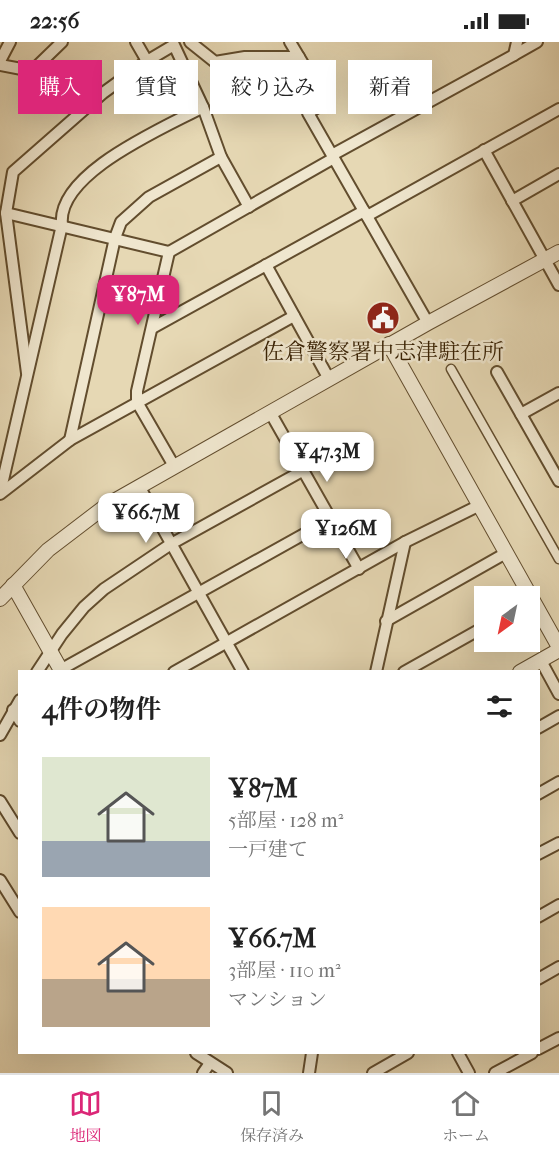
<!DOCTYPE html>
<html lang="ja">
<head>
<meta charset="utf-8">
<style>
  body { margin:0; font-family:"IM FELL French Canon","Noto Serif JP",serif; background:#f6f6f6; color:#222; height:100vh; display:flex; flex-direction:column; font-size:22px; white-space:nowrap }
  * { box-sizing:border-box; margin:0 }
  p { font-size:20px; color:#767676 }
  .icon { flex:none; width:33px; height:33px; fill:none; stroke:currentColor; stroke-width:2; stroke-linecap:round; stroke-linejoin:round }
  .map { position:relative; flex:1; overflow:hidden }
  .sheet { position:absolute; left:18px; top:628px; width:522px; height:384px; display:flex; flex-direction:column; background:#fff; border-radius:0px; box-shadow:0 6px 24px #0002 }
  .sheet>* { flex:none }
  .top-card { position:absolute; left:18px; top:18px; width:524px; height:54px; display:flex; gap:12px }
  .needle { width:39px; rotate:213deg }
  .controls { position:absolute; left:474px; top:544px; display:grid; gap:12px }
  .controls a { display:grid; place-items:center; width:66px; height:66px; border-radius:0px; background:#fff; box-shadow:0 6px 24px #0002; font-size:30px }
  .price { position:absolute; translate:-50% -51px; padding:0 14px; border-radius:12px; background:#fff; color:#222; font-size:20px; line-height:39px; filter:drop-shadow(0 2px 3px #0008) }
  .price::after { content:''; position:absolute; left:50%; top:36px; width:18px; height:14px; margin-left:-9px; background:inherit; clip-path:polygon(0 0,100% 0,50% 100%) }
  .price.active { background:#db2777; color:#fff }
  ul { padding:0; list-style:none }
  li { display:flex; align-items:center; gap:18px; height:150px; padding:0 24px }
  li span { display:grid; place-items:center; flex:none; width:168px; height:120px; border-radius:0px; color:#555 }
  li>.icon { margin-inline-start:auto }
  span .icon { width:72px; height:72px; fill:#fffc; stroke-width:1 }
  li b { font-size:26px }
  h2 { display:flex; justify-content:space-between; align-items:center; height:72px; padding:0 24px; font-size:26px }
  .pill { padding:0 21px; border-radius:0px; background:#fff; box-shadow:0 6px 24px #0002; font-size:21px; line-height:54px }
  .pill.active { background:#db2777; color:#fff }
  .status { display:flex; justify-content:space-between; align-items:center; height:42px; padding:0 30px; background:#fff; direction:ltr }
  .status svg { height:16px; fill:currentColor }
  .dock { display:flex; justify-content:space-around; align-items:center; height:84px; border-top:2px solid #e0e0e0; background:#fff; font-size:16px; color:#767676 }
  .dock a { display:grid; justify-items:center; gap:3px }
  .dock .active { color:#db2777 }
  .map>svg:first-child { display:block }
  .lines { fill:none; stroke-linecap:round; stroke-linejoin:round }
  .pedestrian-casing { stroke:#624d2e; stroke-width:11 }
  .minor-casing { stroke:#624d2e; stroke-width:14 }
  .tertiary-casing { stroke:#624d2e; stroke-width:16 }
  .pedestrian { stroke:#efe6ce; stroke-width:8 }
  .minor { stroke:#efe6ce; stroke-width:10 }
  .tertiary { stroke:#efe6ce; stroke-width:14 }
  .labels { text-anchor:middle; dominant-baseline:central; stroke-width:5; stroke-linejoin:round; paint-order:stroke }
  .poi-label { font-size:22px; fill:#361f01; stroke:#efe6ce }
</style>
</head>
<body>
<div class="status"><b>22:56</b><svg viewBox="0 0 49 12"><path d="M0 12V9h3v3zM5 12V6h3v6zM10 12V3h3v9zM15 12V0h3v12zM26 1h20v11H26zM47 4h2v5h-2z"/></svg></div>
<div class="map">
<svg width="559" height="1031" viewBox="0 0 559 1031">
  <rect width="100%" height="100%" fill="#e6d8b4"/>
  <filter id="stains"><feTurbulence type="fractalNoise" baseFrequency=".00333" numOctaves="4"/><feColorMatrix values="0 0 0 0 .2 0 0 0 0 .09 0 0 0 0 .02 0 0 0 .5 -.17"/></filter>
  <radialGradient id="worn" r=".72"><stop offset=".6" stop-color="#630" stop-opacity="0"/><stop offset="1" stop-color="#630" stop-opacity=".3"/></radialGradient>
  <g class="lines">
    <defs>
      <path id="pedestrian" d="M 451,327 L 559,517"/>
      <g id="minor">
        <path d="M 136,0 L 147,19"/>
        <path d="M 190,0 L 215,20 L 245,15 L 299,15"/>
        <path d="M 290,0 L 326,60 L 308,71 L 428,281"/>
        <path d="M 514,13 L 537,0"/>
        <path d="M 0,19 L 10,0"/>
        <path d="M 0,23 L 32,29 L 62,0"/>
        <path d="M 484,108 L 559,243"/>
        <path d="M 332,113 L 514,13 L 517,0"/>
        <path d="M 512,159 L 559,132"/>
        <path d="M 6,171 L 169,210 L 334,116"/>
        <path d="M 367,174 L 559,67"/>
        <path d="M 169,210 L 137,349 L 137,360 L 174,424"/>
        <path d="M 266,223 L 329,337"/>
        <path d="M 152,286 L 364,169"/>
        <path d="M 497,330 L 559,439"/>
        <path d="M 27,331 L 6,171 L 13,130 L 103,51 L 147,19 L 174,3 L 203,65 L 221,115 L 249,165"/>
        <path d="M 270,370 L 359,527"/>
        <path d="M 521,372 L 559,351"/>
        <path d="M 70,398 L 115,196 L 121,180 L 149,155 L 221,115"/>
        <path d="M 139,444 L 243,630"/>
        <path d="M 0,451 L 62,183 C 56,131 164,86 203,65"/>
        <path d="M 0,452 L 70,398 L 294,274"/>
        <path d="M 386,579 L 506,511"/>
        <path d="M 541,619 L 559,652"/>
        <path d="M 60,628 L 331,477"/>
        <path d="M 37,630 L 62,592 L 84,565 L 104,547 L 171,502 L 304,428"/>
        <path d="M 174,630 L 405,500 L 480,463"/>
        <path d="M 376,630 L 405,500"/>
        <path d="M 404,630 L 484,585"/>
        <path d="M 13,668 L 20,679"/>
        <path d="M 538,686 L 559,674"/>
        <path d="M 0,693 L 20,658"/>
        <path d="M 538,752 L 559,740"/>
        <path d="M 0,759 L 20,791"/>
        <path d="M 538,812 L 559,801"/>
        <path d="M 0,838 L 20,870"/>
        <path d="M 538,875 L 559,863"/>
        <path d="M 538,937 L 559,925"/>
        <path d="M 538,1007 L 559,996"/>
        <path d="M 196,1011 L 227,1031"/>
        <path d="M 458,1011 L 469,1031"/>
        <path d="M 203,1031 L 210,1021"/>
        <path d="M 309,1031 L 312,1011"/>
        <path d="M 373,1031 L 408,1011"/>
        <path d="M 495,1031 L 532,1011"/>
      </g>
      <g id="tertiary">
        <path d="M 389,302 L 559,605"/>
        <path d="M 13,543 L 62,630"/>
        <path d="M 0,557 L 48,508 L 107,463 L 428,281 L 559,210"/>
        <path d="M 520,630 L 559,608"/>
      </g>
    </defs>
    <use href="#pedestrian" class="pedestrian-casing"/>
    <use href="#minor" class="minor-casing"/>
    <use href="#tertiary" class="tertiary-casing"/>
    <use href="#pedestrian" class="pedestrian"/>
    <use href="#minor" class="minor"/>
    <use href="#tertiary" class="tertiary"/>
  </g>
  <defs>
    <symbol id="civic-disc" viewBox="-11 -11 22 22"><circle r="9.5" fill="#8f2418" stroke="#efe6ce"/><path d="M-.6-6.5H3V-4.5H.6V-3L4-1V1h2V6H-6V1h2V-1L-.6-3ZM-1.2 2.5V6h2.4V2.5Z" fill="#fff"/></symbol>
  </defs>
  <g fill-rule="evenodd">
    <use href="#civic-disc" x="364" y="257" width="38" height="38"/>
  </g>
  <g class="labels">
    <g class="poi-label">
      <text x="383" y="310">佐倉警察署中志津駐在所</text>
    </g>
  </g>
  <rect width="100%" height="100%" filter="url(#stains)"/>
  <rect width="100%" height="100%" fill="url(#worn)"/>
</svg>
<div class="controls">
<a><svg class="needle" viewBox="-14 -14 28 28"><path d="M0-13l5 13h-10z" fill="#e53935"/><path d="M0 13l5-13h-10z" fill="#767676"/></svg></a>
</div>
<b class="price active" style="left:138px;top:284px">¥87M</b>
<b class="price" style="left:327px;top:441px">¥47.3M</b>
<b class="price" style="left:146px;top:502px">¥66.7M</b>
<b class="price" style="left:346px;top:518px">¥126M</b>
<div class="top-card">
<a class="pill active">購入</a>
<a class="pill">賃貸</a>
<a class="pill">絞り込み</a>
<a class="pill">新着</a>
</div>
<section class="sheet">
<h2>4件の物件<svg class="icon" aria-label="filters" viewBox="0 0 24 24"><path d="M4 7h16M4 17h16"/><circle cx="9" cy="7" r="2"/><circle cx="15" cy="17" r="2"/></svg></h2>
<ul>
<li><span style="background:linear-gradient(#dfe7d0 70%,#9aa5b1 0)"><svg class="icon" aria-label="home" viewBox="0 0 24 24"><path d="M3 11l9-7 9 7M6 9v11h12V9"/></svg></span><div><b>¥87M</b><p>5部屋 · 128 m²</p><p>一戸建て</p></div></li>
<li><span style="background:linear-gradient(#ffd9b3 60%,#b9a48a 0)"><svg class="icon" aria-label="home" viewBox="0 0 24 24"><path d="M3 11l9-7 9 7M6 9v11h12V9"/></svg></span><div><b>¥66.7M</b><p>3部屋 · 110 m²</p><p>マンション</p></div></li>
</ul>
</section>
</div>
<nav class="dock">
<a class="active"><svg class="icon" aria-label="map" viewBox="0 0 24 24"><path d="M3 6l6-2 6 2 6-2v14l-6 2-6-2-6 2zM9 4v14M15 6v14"/></svg>地図</a>
<a><svg class="icon" aria-label="saved" viewBox="0 0 24 24"><path d="M7 4h10v16l-5-4-5 4z"/></svg>保存済み</a>
<a><svg class="icon" aria-label="home" viewBox="0 0 24 24"><path d="M3 11l9-7 9 7M6 9v11h12V9"/></svg>ホーム</a>
</nav>
</body>
</html>
